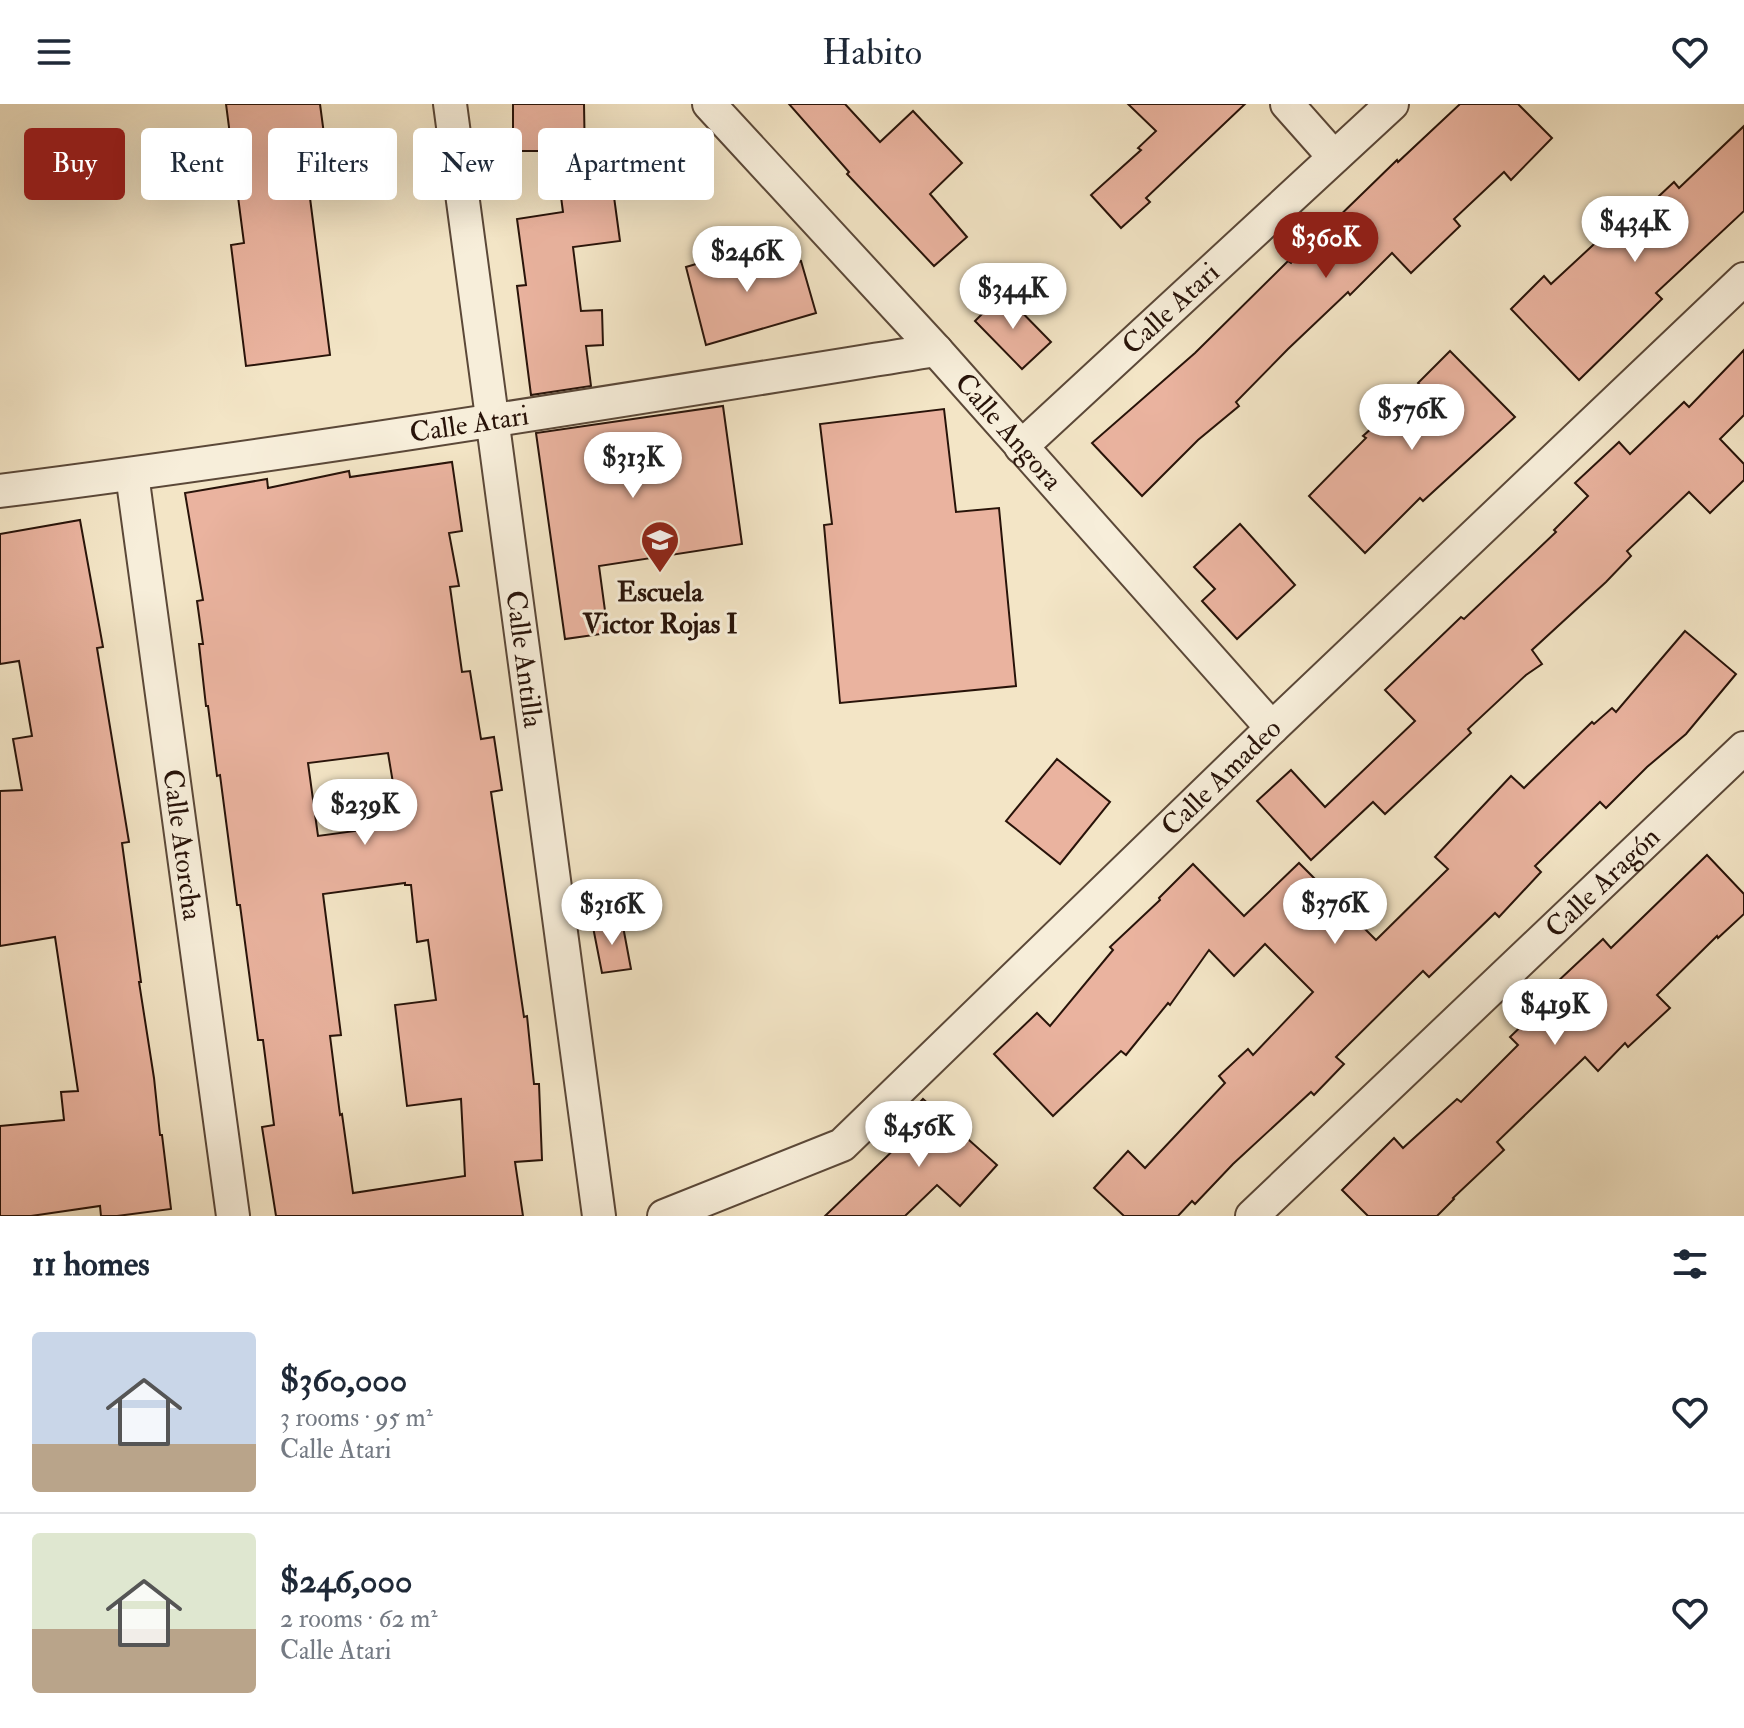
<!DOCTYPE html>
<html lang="en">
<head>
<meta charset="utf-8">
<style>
  body { margin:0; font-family:"IM FELL Double Pica",serif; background:#f6f6f7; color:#1f2937; height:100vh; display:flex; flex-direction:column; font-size:30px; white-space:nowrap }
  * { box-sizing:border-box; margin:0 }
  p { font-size:26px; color:#747a83 }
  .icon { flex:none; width:44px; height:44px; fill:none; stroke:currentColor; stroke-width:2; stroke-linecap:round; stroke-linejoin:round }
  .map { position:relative; height:1112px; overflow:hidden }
  .sheet { display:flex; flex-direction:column; background:#fff; flex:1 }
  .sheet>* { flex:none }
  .top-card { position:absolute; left:24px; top:24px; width:800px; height:72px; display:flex; gap:16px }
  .price { position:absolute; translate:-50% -68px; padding:0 18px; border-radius:28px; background:#fff; color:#222; font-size:26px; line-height:52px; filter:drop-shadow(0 2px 4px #0008) }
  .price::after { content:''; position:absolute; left:50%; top:48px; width:24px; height:18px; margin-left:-12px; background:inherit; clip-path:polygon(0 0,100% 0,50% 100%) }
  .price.active { background:#8f2418; color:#fff }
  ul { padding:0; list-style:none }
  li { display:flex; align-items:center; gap:24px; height:200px; padding:0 32px }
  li+li { border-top:2px solid #e0e1e3 }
  li span { display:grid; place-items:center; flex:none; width:224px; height:160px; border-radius:8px; color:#555 }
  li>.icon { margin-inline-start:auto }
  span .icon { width:96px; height:96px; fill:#fffc; stroke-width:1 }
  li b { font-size:34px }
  h2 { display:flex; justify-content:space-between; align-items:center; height:96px; padding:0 32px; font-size:34px }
  .chip { padding:0 28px; border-radius:8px; background:#fff; box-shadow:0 8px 32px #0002; font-size:28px; line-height:72px }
  .chip.active { background:#8f2418; color:#fff }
  header { display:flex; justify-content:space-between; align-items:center; height:104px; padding:0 32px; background:#fff; font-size:36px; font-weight:600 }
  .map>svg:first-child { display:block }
  .building { fill:#eab39f; stroke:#281309; stroke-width:2; fill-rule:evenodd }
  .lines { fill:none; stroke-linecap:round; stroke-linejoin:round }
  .minor-casing { stroke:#5b4838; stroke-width:36 }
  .minor { stroke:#f7eeda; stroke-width:32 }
  .labels { text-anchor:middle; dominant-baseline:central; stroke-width:6; stroke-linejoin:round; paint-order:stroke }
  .street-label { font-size:28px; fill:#281309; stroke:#f7eeda }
  .poi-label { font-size:28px; font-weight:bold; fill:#281309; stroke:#f7eeda }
</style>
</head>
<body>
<header><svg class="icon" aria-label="menu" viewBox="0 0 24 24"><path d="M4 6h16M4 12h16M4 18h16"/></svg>Habito<svg class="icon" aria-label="heart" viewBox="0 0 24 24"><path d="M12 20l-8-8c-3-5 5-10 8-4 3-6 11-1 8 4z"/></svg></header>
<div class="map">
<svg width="1744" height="1112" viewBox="0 0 1744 1112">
  <rect width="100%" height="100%" fill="#f3e5c6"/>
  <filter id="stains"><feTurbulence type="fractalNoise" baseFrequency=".0025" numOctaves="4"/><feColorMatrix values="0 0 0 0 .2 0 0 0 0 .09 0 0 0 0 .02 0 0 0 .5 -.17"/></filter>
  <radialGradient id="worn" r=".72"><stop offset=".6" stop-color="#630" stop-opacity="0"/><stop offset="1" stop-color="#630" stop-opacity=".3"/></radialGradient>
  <g class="building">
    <path d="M 226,0 L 320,0 L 332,91 L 310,94 L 330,251 L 246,262 L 231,141 L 244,139 Z"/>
    <path d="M 513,0 L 584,0 L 585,59 L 609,56 L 620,137 L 573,143 L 581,207 L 602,206 L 603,241 L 586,242 L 591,282 L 531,291 L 517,182 L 526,181 L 517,115 L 563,108 L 555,47 L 513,47 Z"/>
    <path d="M 789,0 L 845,0 L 880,38 L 913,7 L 962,59 L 930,90 L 967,133 L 934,162 L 847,70 L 849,68 Z"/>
    <path d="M 1128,0 L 1245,0 L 1146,94 L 1150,98 L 1121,124 L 1091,91 L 1141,46 L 1138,44 L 1156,27 Z"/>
    <path d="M 1460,0 L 1518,0 L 1552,34 L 1511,76 L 1504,68 L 1454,115 L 1460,122 L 1411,169 L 1392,149 L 1350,191 L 1348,188 L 1288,245 L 1236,298 L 1239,302 L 1198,336 L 1142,392 L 1092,339 L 1195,249 L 1288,157 L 1291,159 L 1397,56 L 1398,58 Z"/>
    <path d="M 1744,22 L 1744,107 L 1656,189 L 1662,195 L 1579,276 L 1511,205 L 1544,172 L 1551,180 L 1605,130 L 1611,137 L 1674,78 L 1679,84 Z"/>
    <path d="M 767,139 L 774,165 L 801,157 L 816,209 L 706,241 L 686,163 Z"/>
    <path d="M 1003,189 L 1051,238 L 1022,265 L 975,217 Z"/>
    <path d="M 1744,246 L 1744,311 L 1720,335 L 1744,360 L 1744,376 L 1710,409 L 1689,388 L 1627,447 L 1631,452 L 1606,478 L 1532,546 L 1542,560 L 1526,571 L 1468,625 L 1471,629 L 1385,710 L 1373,698 L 1311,756 L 1257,697 L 1291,666 L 1325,703 L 1415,617 L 1385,586 L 1461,513 L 1464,515 L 1556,428 L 1554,426 L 1588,392 L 1575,379 L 1619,338 L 1630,350 L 1684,298 L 1689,303 Z"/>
    <path d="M 1450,247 L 1515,313 L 1423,397 L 1420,394 L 1365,449 L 1309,392 L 1366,334 L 1363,332 L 1420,281 L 1418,279 Z"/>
    <path d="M 723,302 L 742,440 L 599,462 L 608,529 L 565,535 L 536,329 Z"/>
    <path d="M 944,305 L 956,408 L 999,404 L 1016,582 L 840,599 L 824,421 L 832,420 L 820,320 Z"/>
    <path d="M 452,358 L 462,427 L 449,429 L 459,482 L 450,483 L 462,568 L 470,567 L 481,635 L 494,633 L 502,686 L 491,688 L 524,913 L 527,912 L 534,980 L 539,980 L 542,1056 L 515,1058 L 523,1112 L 276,1112 L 262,1023 L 274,1021 L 263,936 L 258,936 L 240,801 L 237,801 L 220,671 L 217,672 L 208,602 L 206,602 L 199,540 L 203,540 L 197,497 L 203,496 L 185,389 L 267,375 L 268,384 L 349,367 L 350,373 ZM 388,649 L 400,721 L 318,732 L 308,659 ZM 405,779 L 405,781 L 411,781 L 417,838 L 428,836 L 436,896 L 395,901 L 407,1002 L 461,995 L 465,1072 L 353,1089 L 342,1010 L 340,1011 L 330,932 L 341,931 L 323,790 Z"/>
    <path d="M 80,416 L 103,543 L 97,544 L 129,738 L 122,739 L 141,878 L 139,878 L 154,974 L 160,1031 L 162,1031 L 171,1105 L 117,1112 L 101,1112 L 100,1102 L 31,1112 L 0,1112 L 0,1022 L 64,1016 L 61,988 L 78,987 L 55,833 L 0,842 L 0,687 L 22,686 L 13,635 L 32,632 L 19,557 L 0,560 L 0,430 Z"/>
    <path d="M 1240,420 L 1295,481 L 1237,535 L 1202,497 L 1215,485 L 1194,463 Z"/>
    <path d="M 1685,527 L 1736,570 L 1686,630 L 1647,663 L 1606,704 L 1600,698 L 1535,762 L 1541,768 L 1499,813 L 1495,809 L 1429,873 L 1423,867 L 1336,953 L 1344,960 L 1314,991 L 1311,988 L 1233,1060 L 1195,1100 L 1192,1097 L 1178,1112 L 1124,1112 L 1094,1084 L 1128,1047 L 1145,1064 L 1225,979 L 1219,972 L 1248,945 L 1253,951 L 1313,888 L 1265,840 L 1234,872 L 1209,846 L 1170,901 L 1168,899 L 1126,951 L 1121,947 L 1053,1012 L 994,950 L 1037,909 L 1050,922 L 1113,846 L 1110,843 L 1160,796 L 1159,794 L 1193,760 L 1244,812 L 1299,759 L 1376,836 L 1448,765 L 1435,753 L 1511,672 L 1524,684 L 1592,618 L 1594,620 L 1612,604 L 1616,608 Z"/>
    <path d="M 1057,655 L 1110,698 L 1060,760 L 1006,717 Z"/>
    <path d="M 1707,751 L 1744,790 L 1744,810 L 1718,834 L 1717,832 L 1657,891 L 1670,904 L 1628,943 L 1625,939 L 1598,967 L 1585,953 L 1497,1038 L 1504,1046 L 1453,1094 L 1454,1095 L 1437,1112 L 1368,1112 L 1342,1086 L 1394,1034 L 1403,1044 L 1457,995 L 1461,998 L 1518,941 L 1510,933 L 1561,884 L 1556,879 L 1603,835 L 1611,844 Z"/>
    <path d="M 622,817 L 631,865 L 602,869 L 593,823 Z"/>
    <path d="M 923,995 L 997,1061 L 960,1102 L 937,1081 L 905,1112 L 825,1112 L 907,1033 L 897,1023 Z"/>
  </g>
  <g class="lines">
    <defs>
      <g id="minor">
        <path id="s1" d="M 450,0 L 599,1112"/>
        <path id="s2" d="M 709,0 L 936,246 L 1272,624"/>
        <path d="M 1287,0 L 1334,53"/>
        <path id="s3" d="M 1021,343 L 1392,0"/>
        <path id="s4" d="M 132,370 L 233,1112"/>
        <path id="s5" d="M 0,387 C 313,347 624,296 936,246"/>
        <path id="s6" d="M 664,1112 L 842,1041 L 1272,624 L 1744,175"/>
        <path id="s7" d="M 1252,1112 L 1744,644"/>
      </g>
    </defs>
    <use href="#minor" class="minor-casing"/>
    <use href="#minor" class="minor"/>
  </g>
  <defs>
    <symbol id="school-pin" viewBox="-11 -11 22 30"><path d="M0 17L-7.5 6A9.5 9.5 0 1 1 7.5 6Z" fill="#8f2418" stroke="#f7eeda"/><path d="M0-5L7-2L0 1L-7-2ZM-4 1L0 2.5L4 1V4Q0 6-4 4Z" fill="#fff"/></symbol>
  </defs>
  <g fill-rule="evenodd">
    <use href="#school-pin" x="638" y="414" width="44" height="60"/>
  </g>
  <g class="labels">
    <g class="street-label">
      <text stroke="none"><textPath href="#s3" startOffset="204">Calle Atari</textPath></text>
      <text stroke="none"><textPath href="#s5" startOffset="474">Calle Atari</textPath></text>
      <text stroke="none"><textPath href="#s2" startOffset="444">Calle Angora</textPath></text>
      <text stroke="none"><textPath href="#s1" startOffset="560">Calle Antilla</textPath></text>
      <text stroke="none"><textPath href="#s6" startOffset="720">Calle Amadeo</textPath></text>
      <text stroke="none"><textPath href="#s4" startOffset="374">Calle Atorcha</textPath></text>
      <text stroke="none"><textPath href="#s7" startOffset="484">Calle Aragón</textPath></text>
    </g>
    <g class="poi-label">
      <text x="660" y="488">Escuela<tspan x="660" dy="32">Victor Rojas I</tspan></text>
    </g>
  </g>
  <rect width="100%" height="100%" filter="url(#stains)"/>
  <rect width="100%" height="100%" fill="url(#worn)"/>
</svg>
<b class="price" style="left:1635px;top:160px">$434K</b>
<b class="price active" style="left:1326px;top:176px">$360K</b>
<b class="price" style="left:747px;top:190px">$246K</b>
<b class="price" style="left:1013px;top:227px">$344K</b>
<b class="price" style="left:1412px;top:348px">$576K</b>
<b class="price" style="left:633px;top:396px">$313K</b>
<b class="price" style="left:365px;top:743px">$239K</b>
<b class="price" style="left:1335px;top:842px">$376K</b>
<b class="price" style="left:612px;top:843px">$316K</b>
<b class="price" style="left:1555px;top:943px">$419K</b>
<b class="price" style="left:919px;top:1065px">$456K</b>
<div class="top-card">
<a class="chip active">Buy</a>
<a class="chip">Rent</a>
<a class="chip">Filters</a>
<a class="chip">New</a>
<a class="chip">Apartment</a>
</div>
</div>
<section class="sheet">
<h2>11 homes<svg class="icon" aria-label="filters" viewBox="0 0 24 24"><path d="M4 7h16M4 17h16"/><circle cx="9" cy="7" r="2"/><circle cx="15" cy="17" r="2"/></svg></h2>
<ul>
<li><span style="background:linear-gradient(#c9d6e8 70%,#b9a48a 0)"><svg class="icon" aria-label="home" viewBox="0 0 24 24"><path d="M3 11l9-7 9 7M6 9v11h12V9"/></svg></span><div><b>$360,000</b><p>3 rooms · 95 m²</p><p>Calle Atari</p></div><svg class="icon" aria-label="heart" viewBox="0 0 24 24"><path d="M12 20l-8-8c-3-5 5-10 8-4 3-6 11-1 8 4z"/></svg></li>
<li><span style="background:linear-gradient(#dfe7d0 60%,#b9a48a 0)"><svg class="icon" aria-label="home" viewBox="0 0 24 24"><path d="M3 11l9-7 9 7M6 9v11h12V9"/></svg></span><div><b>$246,000</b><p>2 rooms · 62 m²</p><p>Calle Atari</p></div><svg class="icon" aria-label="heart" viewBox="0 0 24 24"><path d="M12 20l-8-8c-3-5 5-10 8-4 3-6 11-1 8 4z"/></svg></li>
</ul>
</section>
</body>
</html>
